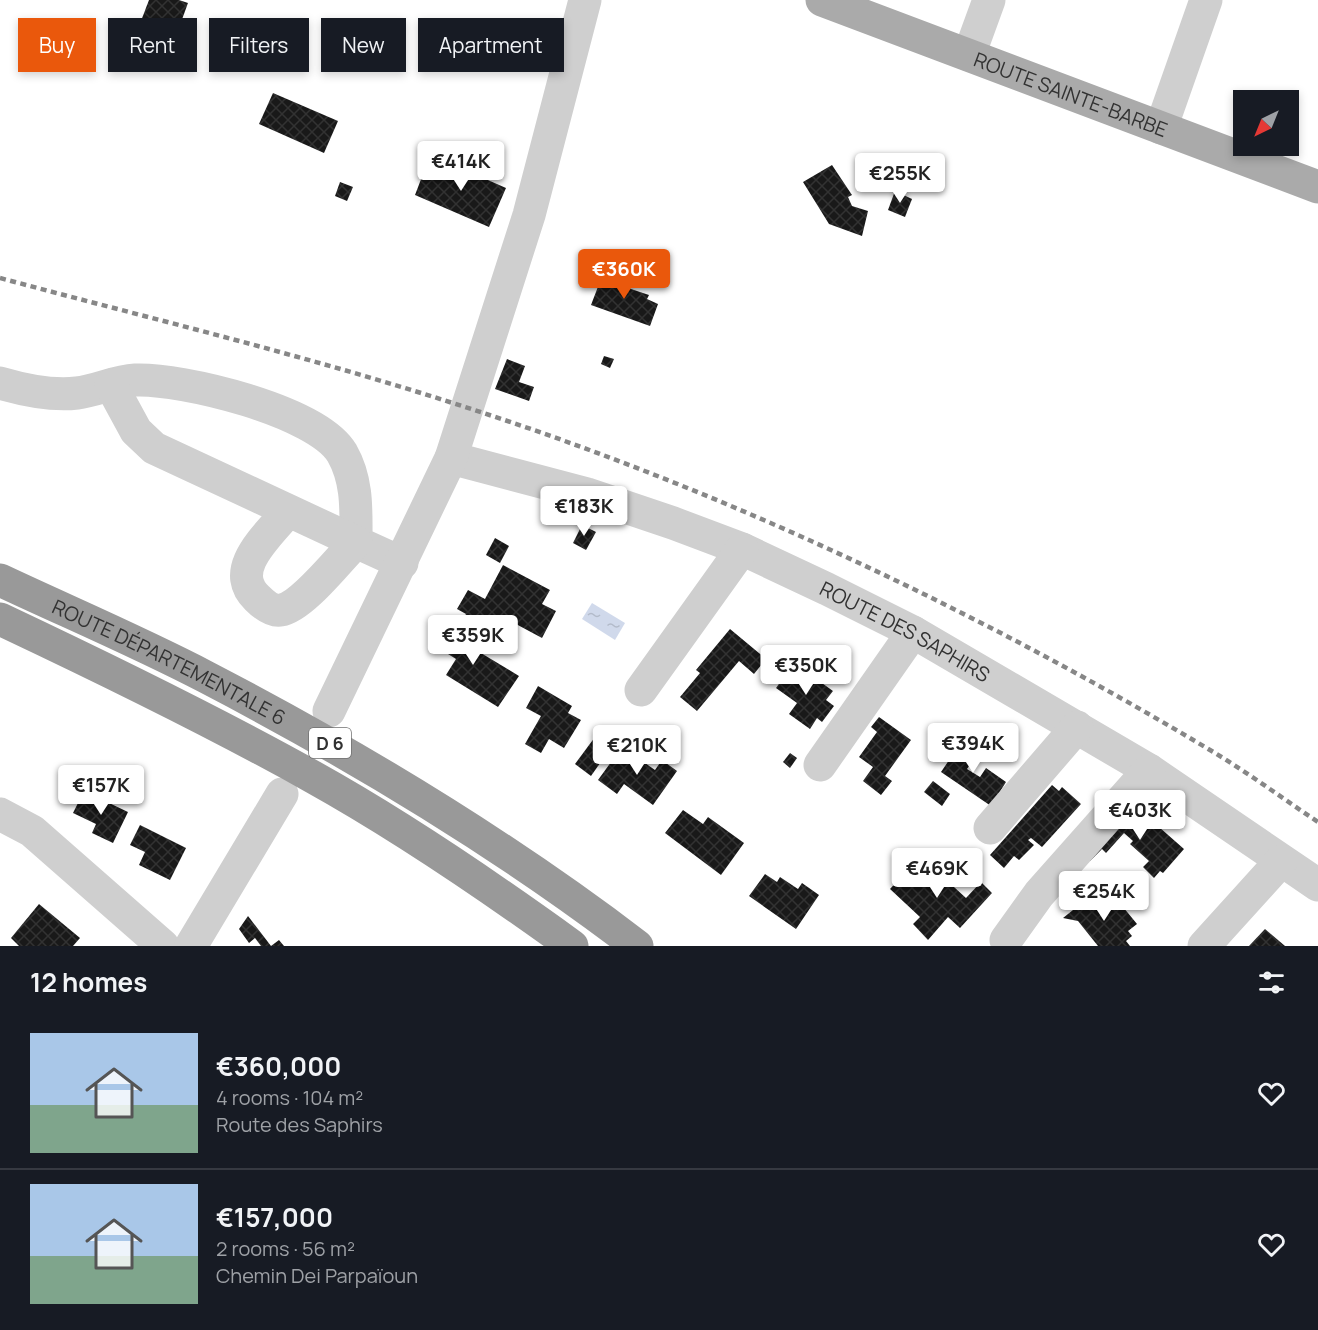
<!DOCTYPE html>
<html lang="en">
<head>
<meta charset="utf-8">
<style>
  body { margin:0; font-family:Manrope,sans-serif; background:#20242c; color:#f1f3f6; height:100vh; display:flex; flex-direction:column; font-size:22px; white-space:nowrap }
  * { box-sizing:border-box; margin:0 }
  p { font-size:20px; color:#9ea1a6 }
  .icon { flex:none; width:33px; height:33px; fill:none; stroke:currentColor; stroke-width:2; stroke-linecap:round; stroke-linejoin:round }
  .map { position:relative; height:946px; overflow:hidden }
  .sheet { display:flex; flex-direction:column; background:#171b24; flex:1 }
  .sheet>* { flex:none }
  .banner { position:absolute; left:18px; top:18px; width:600px; height:54px; display:flex; gap:12px }
  .needle { width:39px; rotate:223deg }
  .controls { position:absolute; left:1233px; top:90px; display:grid; gap:12px }
  .controls a { display:grid; place-items:center; width:66px; height:66px; border-radius:0px; background:#171b24; box-shadow:0 3px 9px #0003; font-size:30px }
  .price { position:absolute; translate:-50% -51px; padding:0 14px; border-radius:6px; background:#fff; color:#222; font-size:20px; line-height:39px; filter:drop-shadow(0 2px 3px #0008) }
  .price::after { content:''; position:absolute; left:50%; top:36px; width:18px; height:14px; margin-left:-9px; background:inherit; clip-path:polygon(0 0,100% 0,50% 100%) }
  .price.current { background:#ea580c; color:#fff }
  ul { padding:0; list-style:none }
  li { display:flex; align-items:center; gap:18px; height:150px; padding:0 30px }
  li+li { border-top:2px solid #363941 }
  li span { display:grid; place-items:center; flex:none; width:168px; height:120px; border-radius:0px; color:#555 }
  li>.icon { margin-inline-start:auto }
  span .icon { width:72px; height:72px; fill:#fffc; stroke-width:1 }
  li b { font-size:26px }
  h2 { display:flex; justify-content:space-between; align-items:center; height:72px; padding:0 30px; font-size:26px }
  .chip { padding:0 21px; border-radius:0px; background:#171b24; box-shadow:0 3px 9px #0003; font-size:21px; line-height:54px }
  .chip.current { background:#ea580c; color:#fff }
  .map>svg:first-child { display:block }
  .water { fill:url(#water-ripples) }
  .building { fill:url(#building-cross-hatch) }
  .lines { fill:none; stroke-linecap:round; stroke-linejoin:round }
  .minor { stroke:#cfcfcf; stroke-width:33 }
  .major { stroke:#aaa; stroke-width:33 }
  .highway { stroke:#999; stroke-width:33 }
  .rail { stroke:#878787; stroke-width:4.5; stroke-dasharray:6 4.5; stroke-linecap:butt }
  .labels { text-anchor:middle; dominant-baseline:central; stroke-width:6; stroke-linejoin:round; paint-order:stroke }
  .shield { fill:#fff; stroke:#707070; stroke-width:1.5 }
  .shield-label { font-size:18px; font-weight:bold; fill:#323232 }
  .street-label { font-size:20px; fill:#323232; stroke:#fff }
</style>
</head>
<body>
<div class="map">
<svg width="1318" height="946" viewBox="0 0 1318 946">
  <defs>
    <pattern id="water-ripples" width="26" height="14" patternUnits="userSpaceOnUse" patternTransform="scale(1.5)"><rect width="26" height="14" fill="#d0d9eb"/><path d="M2 4q2-2 4 0t4 0M15 11q2-2 4 0t4 0" fill="none" stroke="#b3bbca"/></pattern>
    <pattern id="building-cross-hatch" width="8" height="8" patternUnits="userSpaceOnUse" patternTransform="scale(1.5)"><rect width="8" height="8" fill="#191919"/><path d="M0 0l8 8M0 8l8-8" fill="none" stroke="#323232"/></pattern>
  </defs>
  <rect width="100%" height="100%" fill="#fff"/>
  <path class="water" d="M 592,603 L 625,623 L 615,640 L 582,619 Z"/>
  <g class="building">
    <path d="M 149,0 L 179,0 L 188,3 L 169,55 L 133,42 Z"/>
    <path d="M 273,93 L 338,121 L 324,153 L 259,124 Z"/>
    <path d="M 428,161 L 444,168 L 447,162 L 506,188 L 489,227 L 415,195 Z"/>
    <path d="M 832,165 L 852,195 L 848,197 L 852,206 L 868,211 L 862,236 L 829,224 L 803,182 Z"/>
    <path d="M 340,182 L 353,187 L 347,201 L 335,196 Z"/>
    <path d="M 895,191 L 912,199 L 905,217 L 888,210 Z"/>
    <path d="M 604,271 L 628,280 L 625,287 L 649,295 L 647,299 L 658,304 L 650,326 L 591,305 Z"/>
    <path d="M 604,356 L 614,359 L 610,368 L 601,364 Z"/>
    <path d="M 507,359 L 525,366 L 519,382 L 534,387 L 529,401 L 495,389 Z"/>
    <path d="M 582,525 L 596,532 L 586,550 L 573,543 Z"/>
    <path d="M 495,538 L 509,546 L 500,563 L 486,555 Z"/>
    <path d="M 503,565 L 550,590 L 542,604 L 556,611 L 542,638 L 499,615 L 485,641 L 458,627 L 466,614 L 457,609 L 468,590 L 485,599 Z"/>
    <path d="M 442,620 L 470,637 L 466,644 L 519,676 L 498,707 L 446,675 L 456,659 L 429,642 Z"/>
    <path d="M 730,629 L 766,659 L 754,674 L 739,661 L 697,711 L 680,697 L 700,673 L 696,670 Z"/>
    <path d="M 794,663 L 833,691 L 826,700 L 834,706 L 822,722 L 817,718 L 810,729 L 789,714 L 797,703 L 776,688 Z"/>
    <path d="M 538,686 L 572,706 L 568,713 L 581,720 L 564,748 L 549,739 L 541,753 L 525,744 L 541,716 L 526,708 Z"/>
    <path d="M 879,717 L 911,740 L 885,776 L 892,781 L 881,795 L 863,781 L 873,767 L 859,757 L 877,732 L 871,727 Z"/>
    <path d="M 595,737 L 610,749 L 591,776 L 575,764 Z"/>
    <path d="M 964,738 L 981,749 L 967,769 L 980,777 L 986,768 L 1006,782 L 991,806 L 941,772 Z"/>
    <path d="M 622,747 L 655,770 L 662,760 L 677,771 L 653,805 L 624,784 L 617,794 L 598,780 Z"/>
    <path d="M 790,753 L 797,758 L 790,768 L 783,762 Z"/>
    <path d="M 933,781 L 950,794 L 942,806 L 924,792 Z"/>
    <path d="M 1052,785 L 1059,791 L 1062,787 L 1081,804 L 1042,847 L 1031,838 L 1028,840 L 1034,845 L 1019,860 L 1014,856 L 1004,868 L 990,855 Z"/>
    <path d="M 84,791 L 128,812 L 113,843 L 92,833 L 96,824 L 73,813 Z"/>
    <path d="M 1134,805 L 1184,849 L 1163,873 L 1160,871 L 1154,878 L 1143,867 L 1149,861 L 1130,844 L 1133,841 L 1124,833 L 1106,853 L 1102,849 L 1090,861 L 1082,854 Z"/>
    <path d="M 683,810 L 703,824 L 708,817 L 744,843 L 721,875 L 665,833 Z"/>
    <path d="M 140,825 L 186,848 L 170,880 L 139,865 L 145,852 L 130,845 Z"/>
    <path d="M 915,862 L 926,872 L 932,867 L 966,898 L 981,882 L 992,893 L 960,928 L 948,917 L 928,940 L 913,924 L 920,917 L 890,889 Z"/>
    <path d="M 765,874 L 777,882 L 780,877 L 798,889 L 802,883 L 819,895 L 796,929 L 749,896 Z"/>
    <path d="M 1088,898 L 1103,901 L 1111,910 L 1119,902 L 1137,924 L 1128,931 L 1132,936 L 1126,941 L 1130,946 L 1098,946 L 1078,921 L 1063,918 Z"/>
    <path d="M 39,904 L 80,938 L 73,946 L 19,946 L 11,938 Z"/>
    <path d="M 248,916 L 271,946 L 279,940 L 284,946 L 261,946 L 255,938 L 249,943 L 239,929 Z"/>
    <path d="M 1265,929 L 1285,946 L 1249,946 Z"/>
  </g>
  <g class="lines">
    <g class="minor">
      <path d="M 969,55 L 989,0"/>
      <path d="M 1161,128 L 1206,0"/>
      <path d="M 0,383 C 24,390 52,396 77,393 C 96,391 115,381 135,380 C 182,378 317,411 342,453 C 358,481 356,511 356,542 L 402,563"/>
      <path d="M 111,385 L 136,431 L 154,448 L 356,542 C 340,558 302,607 281,610 C 272,612 263,604 257,598 C 227,569 269,535 288,511"/>
      <path id="s1" d="M 451,458 L 587,494 L 673,523 L 742,549 L 827,589 L 913,632 L 1149,770 L 1318,885"/>
      <path d="M 641,690 L 742,549"/>
      <path d="M 329,711 L 451,458 L 529,215 L 585,0"/>
      <path d="M 820,765 L 913,632"/>
      <path d="M 0,814 L 32,831 L 163,946"/>
      <path d="M 990,828 L 1077,727"/>
      <path d="M 1006,940 L 1039,894 L 1149,770"/>
      <path d="M 191,946 L 282,794"/>
      <path d="M 1204,946 L 1281,861"/>
    </g>
    <path class="major" id="s2" d="M 822,0 L 1318,187"/>
    <g class="highway">
      <path id="s3" d="M 0,580 C 68,612 139,642 206,677 C 356,755 502,843 637,946"/>
      <path d="M 0,619 C 106,669 211,720 313,777 C 403,827 489,886 572,946"/>
    </g>
    <path class="rail" d="M 0,278 C 156,320 312,357 465,407 C 723,490 978,611 1210,750 C 1247,772 1282,798 1318,822"/>
  </g>
  <g class="labels">
    <rect class="shield" x="309" y="728" width="42" height="30" rx="4.5"/>
    <g class="shield-label">
      <text x="330" y="743">D 6</text>
    </g>
    <g class="street-label">
      <text stroke="none"><textPath href="#s2" startOffset="266">ROUTE SAINTE-BARBE</textPath></text>
      <text stroke="none"><textPath href="#s1" startOffset="488">ROUTE DES SAPHIRS</textPath></text>
      <text stroke="none"><textPath href="#s3" startOffset="188">ROUTE DÉPARTEMENTALE 6</textPath></text>
    </g>
  </g>
</svg>
<div class="controls">
<a><svg class="needle" viewBox="-14 -14 28 28"><path d="M0-13l5 13h-10z" fill="#e53935"/><path d="M0 13l5-13h-10z" fill="#9ea1a6"/></svg></a>
</div>
<b class="price" style="left:461px;top:192px">€414K</b>
<b class="price" style="left:900px;top:204px">€255K</b>
<b class="price current" style="left:624px;top:300px">€360K</b>
<b class="price" style="left:584px;top:537px">€183K</b>
<b class="price" style="left:473px;top:666px">€359K</b>
<b class="price" style="left:806px;top:696px">€350K</b>
<b class="price" style="left:973px;top:774px">€394K</b>
<b class="price" style="left:637px;top:776px">€210K</b>
<b class="price" style="left:101px;top:816px">€157K</b>
<b class="price" style="left:1140px;top:841px">€403K</b>
<b class="price" style="left:937px;top:899px">€469K</b>
<b class="price" style="left:1104px;top:922px">€254K</b>
<div class="banner">
<a class="chip current">Buy</a>
<a class="chip">Rent</a>
<a class="chip">Filters</a>
<a class="chip">New</a>
<a class="chip">Apartment</a>
</div>
</div>
<section class="sheet">
<h2>12 homes<svg class="icon" aria-label="filters" viewBox="0 0 24 24"><path d="M4 7h16M4 17h16"/><circle cx="9" cy="7" r="2"/><circle cx="15" cy="17" r="2"/></svg></h2>
<ul>
<li><span style="background:linear-gradient(#a9c7e8 60%,#7fa58c 0)"><svg class="icon" aria-label="home" viewBox="0 0 24 24"><path d="M3 11l9-7 9 7M6 9v11h12V9"/></svg></span><div><b>€360,000</b><p>4 rooms · 104 m²</p><p>Route des Saphirs</p></div><svg class="icon" aria-label="heart" viewBox="0 0 24 24"><path d="M12 20l-8-8c-3-5 5-10 8-4 3-6 11-1 8 4z"/></svg></li>
<li><span style="background:linear-gradient(#a9c7e8 60%,#7fa58c 0)"><svg class="icon" aria-label="home" viewBox="0 0 24 24"><path d="M3 11l9-7 9 7M6 9v11h12V9"/></svg></span><div><b>€157,000</b><p>2 rooms · 56 m²</p><p>Chemin Dei Parpaïoun</p></div><svg class="icon" aria-label="heart" viewBox="0 0 24 24"><path d="M12 20l-8-8c-3-5 5-10 8-4 3-6 11-1 8 4z"/></svg></li>
</ul>
</section>
</body>
</html>
